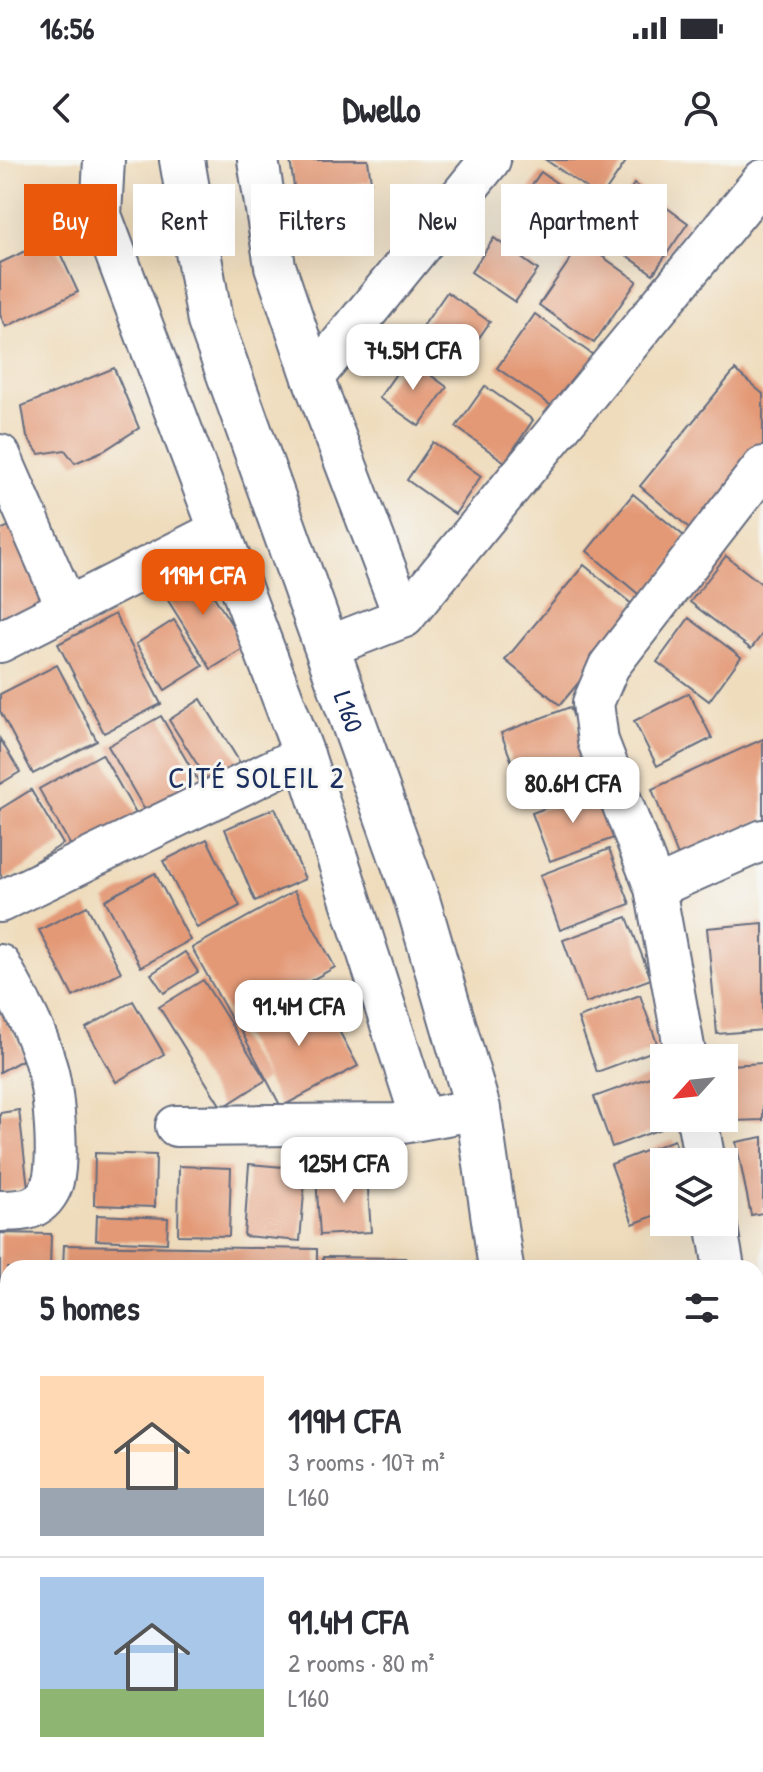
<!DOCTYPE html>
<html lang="en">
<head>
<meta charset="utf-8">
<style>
  body { margin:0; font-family:"Patrick Hand",sans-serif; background:#f2f2f3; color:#2b2b33; height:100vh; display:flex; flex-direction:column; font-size:30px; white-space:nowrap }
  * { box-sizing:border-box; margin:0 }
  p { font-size:26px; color:#7c7c81 }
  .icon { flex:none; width:44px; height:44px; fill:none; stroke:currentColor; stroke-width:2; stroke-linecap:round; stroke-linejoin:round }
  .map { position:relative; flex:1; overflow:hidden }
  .panel { position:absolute; left:0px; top:1100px; width:764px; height:512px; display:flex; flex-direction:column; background:#fff; border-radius:24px 24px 0 0; box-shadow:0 8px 32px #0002 }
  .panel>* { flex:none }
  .hud { position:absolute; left:24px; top:24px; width:716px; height:72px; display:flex; gap:16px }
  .needle { width:52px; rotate:243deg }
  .tools { position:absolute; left:650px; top:884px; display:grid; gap:16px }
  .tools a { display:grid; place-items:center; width:88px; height:88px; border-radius:0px; background:#fff; box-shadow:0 8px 32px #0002; font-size:40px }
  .price { position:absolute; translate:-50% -68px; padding:0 18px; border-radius:16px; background:#fff; color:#222; font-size:26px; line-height:52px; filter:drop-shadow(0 2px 4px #0008) }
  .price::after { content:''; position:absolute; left:50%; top:48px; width:24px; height:18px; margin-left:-12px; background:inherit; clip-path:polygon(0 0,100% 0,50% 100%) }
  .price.on { background:#ea580c; color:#fff }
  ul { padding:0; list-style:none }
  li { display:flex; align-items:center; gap:24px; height:200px; padding:0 40px }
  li+li { border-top:2px solid #e1e1e2 }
  li span { display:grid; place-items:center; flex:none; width:224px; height:160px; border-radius:0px; color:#555 }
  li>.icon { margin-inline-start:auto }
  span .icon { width:96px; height:96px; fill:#fffc; stroke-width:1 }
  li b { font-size:34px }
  h2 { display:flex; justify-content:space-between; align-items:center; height:96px; padding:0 40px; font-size:34px }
  .chip { padding:0 28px; border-radius:0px; background:#fff; box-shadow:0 8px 32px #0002; font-size:28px; line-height:72px }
  .chip.on { background:#ea580c; color:#fff }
  .status { display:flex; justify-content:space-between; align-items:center; height:56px; padding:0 40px; background:#fff; direction:ltr }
  .status svg { height:22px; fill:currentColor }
  header { display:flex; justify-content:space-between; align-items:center; height:104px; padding:0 40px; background:#fff; font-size:36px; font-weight:700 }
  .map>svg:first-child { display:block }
  .building { fill:#e39976 }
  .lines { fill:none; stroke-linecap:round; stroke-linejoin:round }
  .street-casing { stroke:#656c7f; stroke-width:44 }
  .secondary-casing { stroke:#656c7f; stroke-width:48 }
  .street { stroke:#fff; stroke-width:40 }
  .secondary { stroke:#fff; stroke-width:44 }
  .labels { text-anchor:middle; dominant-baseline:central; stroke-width:6; stroke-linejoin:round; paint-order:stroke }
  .street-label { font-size:26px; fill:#1b2f5e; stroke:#f6f6f2 }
  .quarter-label { font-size:30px; letter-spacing:2px; fill:#1b2f5e; stroke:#f6f6f2 }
</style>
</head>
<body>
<div class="status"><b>16:56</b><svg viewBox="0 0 49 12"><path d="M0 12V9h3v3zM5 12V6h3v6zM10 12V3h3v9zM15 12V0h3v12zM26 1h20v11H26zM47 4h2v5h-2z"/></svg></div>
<header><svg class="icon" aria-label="back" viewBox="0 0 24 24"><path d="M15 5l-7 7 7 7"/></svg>Dwello<svg class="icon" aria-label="person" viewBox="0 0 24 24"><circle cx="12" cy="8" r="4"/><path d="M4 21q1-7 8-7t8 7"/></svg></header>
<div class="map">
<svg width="763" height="1612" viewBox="0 0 763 1612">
  <rect width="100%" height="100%" fill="#f6f6f2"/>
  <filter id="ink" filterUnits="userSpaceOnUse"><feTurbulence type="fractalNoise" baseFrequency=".0125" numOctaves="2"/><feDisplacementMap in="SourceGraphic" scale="16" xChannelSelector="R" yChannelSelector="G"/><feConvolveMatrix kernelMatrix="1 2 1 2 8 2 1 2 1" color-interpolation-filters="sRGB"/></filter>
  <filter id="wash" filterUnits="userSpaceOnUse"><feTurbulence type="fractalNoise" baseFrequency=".006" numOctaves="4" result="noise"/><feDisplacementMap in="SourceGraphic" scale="32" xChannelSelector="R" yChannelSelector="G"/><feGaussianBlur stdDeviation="1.8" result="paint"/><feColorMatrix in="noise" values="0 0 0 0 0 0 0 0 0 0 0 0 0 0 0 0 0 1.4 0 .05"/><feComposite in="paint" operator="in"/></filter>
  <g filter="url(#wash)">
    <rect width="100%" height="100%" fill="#efdcbc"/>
    <g id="blocks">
      <g class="building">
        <path d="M 290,0 L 368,0 L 371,22 L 295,33 Z"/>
        <path d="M 546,0 L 627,0 L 601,38 Z"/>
        <path d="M 541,12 L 582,41 L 552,85 L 510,56 Z"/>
        <path d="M 634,24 L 688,63 L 653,114 L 599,76 Z"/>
        <path d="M 53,78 L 78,132 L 6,167 L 0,155 L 0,103 Z"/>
        <path d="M 494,78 L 538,110 L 515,142 L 471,112 Z"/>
        <path d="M 582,82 L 637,121 L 594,183 L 539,145 Z"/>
        <path d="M 447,132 L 490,162 L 462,202 L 419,172 Z"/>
        <path d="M 535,154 L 596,197 L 559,251 L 497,208 Z"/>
        <path d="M 407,198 L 447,227 L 419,266 L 379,238 Z"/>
        <path d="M 114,208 L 139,268 L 105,290 L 75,303 L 65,290 L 39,294 L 27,277 L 22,246 Z"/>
        <path d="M 735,210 L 763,234 L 763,300 L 700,377 L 640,326 Z"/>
        <path d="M 485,226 L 533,260 L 505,302 L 456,267 Z"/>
        <path d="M 433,282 L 481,316 L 455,354 L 407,320 Z"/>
        <path d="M 633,334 L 690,381 L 643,438 L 587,391 Z"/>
        <path d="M 17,363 L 51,443 L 0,465 L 0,370 Z"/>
        <path d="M 726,396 L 763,425 L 763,473 L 751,489 L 690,442 Z"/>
        <path d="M 194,405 L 246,487 L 211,509 L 159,426 Z"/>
        <path d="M 584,405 L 639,450 L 560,545 L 505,500 Z"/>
        <path d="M 115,454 L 161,544 L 104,573 L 58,484 Z"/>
        <path d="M 689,458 L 741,497 L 709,541 L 657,502 Z"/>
        <path d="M 174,460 L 203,506 L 165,530 L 136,484 Z"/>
        <path d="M 57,505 L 97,581 L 33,614 L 0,551 L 0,534 Z"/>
        <path d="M 689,533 L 712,578 L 657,606 L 634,561 Z"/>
        <path d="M 201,539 L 242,606 L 211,626 L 169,560 Z"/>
        <path d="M 570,547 L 597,620 L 528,645 L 501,573 Z"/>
        <path d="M 161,556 L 200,624 L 147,654 L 108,586 Z"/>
        <path d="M 0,579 L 20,612 L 0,624 Z"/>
        <path d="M 763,579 L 763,660 L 678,696 L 652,629 Z"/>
        <path d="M 102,594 L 139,659 L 76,695 L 39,629 Z"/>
        <path d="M 596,629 L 614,678 L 550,701 L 532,653 Z"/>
        <path d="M 31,630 L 63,684 L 4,720 L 0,714 L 0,649 Z"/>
        <path d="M 275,648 L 305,719 L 255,741 L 225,669 Z"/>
        <path d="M 207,679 L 240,746 L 197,768 L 163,701 Z"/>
        <path d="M 609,689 L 630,744 L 560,770 L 540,715 Z"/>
        <path d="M 155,713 L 190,780 L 141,807 L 105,740 Z"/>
        <path d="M 294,731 L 335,807 L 234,864 L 192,788 Z"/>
        <path d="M 87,746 L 121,812 L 73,837 L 39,770 Z"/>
        <path d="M 627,757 L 651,819 L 586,843 L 563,780 Z"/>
        <path d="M 763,763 L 763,870 L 717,874 L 707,768 Z"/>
        <path d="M 185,792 L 198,812 L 164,833 L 151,814 Z"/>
        <path d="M 203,820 L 266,920 L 222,948 L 159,847 Z"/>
        <path d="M 316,828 L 358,906 L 281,947 L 240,869 Z"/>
        <path d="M 640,835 L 659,889 L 597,912 L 578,858 Z"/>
        <path d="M 133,841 L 164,894 L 116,922 L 86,868 Z"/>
        <path d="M 0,849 L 26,898 L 0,912 Z"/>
        <path d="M 763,903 L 763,960 L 733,961 L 729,905 Z"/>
        <path d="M 658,914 L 664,930 L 664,958 L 675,958 L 677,963 L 612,987 L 594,937 Z"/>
        <path d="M 19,950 L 28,1028 L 0,1032 L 0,953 Z"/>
        <path d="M 763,977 L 763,1053 L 751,1055 L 736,982 Z"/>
        <path d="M 674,980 L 682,1002 L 664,1002 L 664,1052 L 633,1064 L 611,1004 Z"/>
        <path d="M 95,993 L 156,995 L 155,1047 L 94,1045 Z"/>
        <path d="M 249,1004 L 306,1009 L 300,1081 L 244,1076 Z"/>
        <path d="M 179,1006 L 231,1008 L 229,1076 L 178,1075 Z"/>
        <path d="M 367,1015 L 371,1072 L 320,1075 L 316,1018 Z"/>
        <path d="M 97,1055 L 168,1058 L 167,1083 L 96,1080 Z"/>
        <path d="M 0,1073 L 51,1074 L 50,1108 L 8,1108 L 8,1166 L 0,1166 Z"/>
        <path d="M 64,1085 L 317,1089 L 317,1108 L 63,1108 Z"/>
        <path d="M 323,1097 L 406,1098 L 406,1108 L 323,1108 Z"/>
        <rect x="0" y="1292" width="8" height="73"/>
        <path d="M 0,1442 L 8,1443 L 8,1540 L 0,1539 Z"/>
        <path d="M 0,1559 L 8,1559 L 8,1604 L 22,1604 L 22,1611 L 0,1609 Z"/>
        <path d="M 91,1604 L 129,1604 L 150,1612 L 89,1612 Z"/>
      </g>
    </g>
  </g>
  <g filter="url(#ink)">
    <use href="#blocks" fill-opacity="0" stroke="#656c7f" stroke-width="2"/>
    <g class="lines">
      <defs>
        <g id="street">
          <path d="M 104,0 L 101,55 L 304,595 L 421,958"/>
          <path d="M 258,0 L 275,106 L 313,218 L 404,457"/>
          <path d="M 313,218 L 490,0"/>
          <path d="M 0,295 L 67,448"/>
          <path d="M 0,482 L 220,370"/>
          <path d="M 327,487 L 404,457 L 763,20"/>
          <path d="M 655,728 L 763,680"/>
          <path d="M 0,742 L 304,595"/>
          <path d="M 0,805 C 18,838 36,869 46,905 C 54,930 59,996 53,1021 C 51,1030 44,1041 36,1045 C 26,1052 11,1050 0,1051"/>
          <path d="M 686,898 L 655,728 L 598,581 L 593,543 L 609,506 L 763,307"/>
          <path d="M 697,958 L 705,1002"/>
          <path d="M 176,966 L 397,964 L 478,949"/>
          <path d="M 716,1062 L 724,1108"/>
          <path d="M 756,1157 L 763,1157"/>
          <path d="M 0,1207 L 8,1207"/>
          <path d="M 756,1330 L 763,1330"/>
          <path d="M 0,1407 L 8,1406"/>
          <path d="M 749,1604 L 749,1612"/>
          <path d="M 182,1612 L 184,1604"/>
        </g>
        <g id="secondary">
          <path id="s1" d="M 182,0 L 210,161 L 418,743 L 478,949 L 501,1108"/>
          <path d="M 455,1612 L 458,1604"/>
        </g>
      </defs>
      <use href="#street" class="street-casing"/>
      <use href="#secondary" class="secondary-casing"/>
      <use href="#street" class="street"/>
      <use href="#secondary" class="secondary"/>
    </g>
  </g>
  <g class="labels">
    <g class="street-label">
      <text stroke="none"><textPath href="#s1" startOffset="578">L160</textPath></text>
    </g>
    <g class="quarter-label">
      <text x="257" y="617">CITÉ SOLEIL 2</text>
    </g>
  </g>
</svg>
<div class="tools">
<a><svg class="needle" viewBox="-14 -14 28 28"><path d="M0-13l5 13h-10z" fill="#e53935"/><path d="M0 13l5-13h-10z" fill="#7c7c81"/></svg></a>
<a><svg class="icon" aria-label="layers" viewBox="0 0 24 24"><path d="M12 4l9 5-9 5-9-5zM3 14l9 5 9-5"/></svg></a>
</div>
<b class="price" style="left:413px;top:232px">74.5M CFA</b>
<b class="price on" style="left:203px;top:457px">119M CFA</b>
<b class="price" style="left:573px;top:665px">80.6M CFA</b>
<b class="price" style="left:299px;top:888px">91.4M CFA</b>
<b class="price" style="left:344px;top:1045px">125M CFA</b>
<div class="hud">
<a class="chip on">Buy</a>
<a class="chip">Rent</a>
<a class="chip">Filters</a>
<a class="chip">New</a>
<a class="chip">Apartment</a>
</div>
<section class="panel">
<h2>5 homes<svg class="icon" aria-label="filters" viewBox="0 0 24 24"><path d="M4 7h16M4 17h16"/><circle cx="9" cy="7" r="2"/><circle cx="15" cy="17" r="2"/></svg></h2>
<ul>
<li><span style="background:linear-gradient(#ffd9b3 70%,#9aa5b1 0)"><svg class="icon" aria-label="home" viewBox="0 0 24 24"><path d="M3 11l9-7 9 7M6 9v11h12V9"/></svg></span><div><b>119M CFA</b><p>3 rooms · 107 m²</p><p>L160</p></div></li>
<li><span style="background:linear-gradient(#a9c7e8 70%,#8fb573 0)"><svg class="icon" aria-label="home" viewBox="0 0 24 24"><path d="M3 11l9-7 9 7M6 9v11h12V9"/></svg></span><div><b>91.4M CFA</b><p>2 rooms · 80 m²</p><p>L160</p></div></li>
</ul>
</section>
</div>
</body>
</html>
